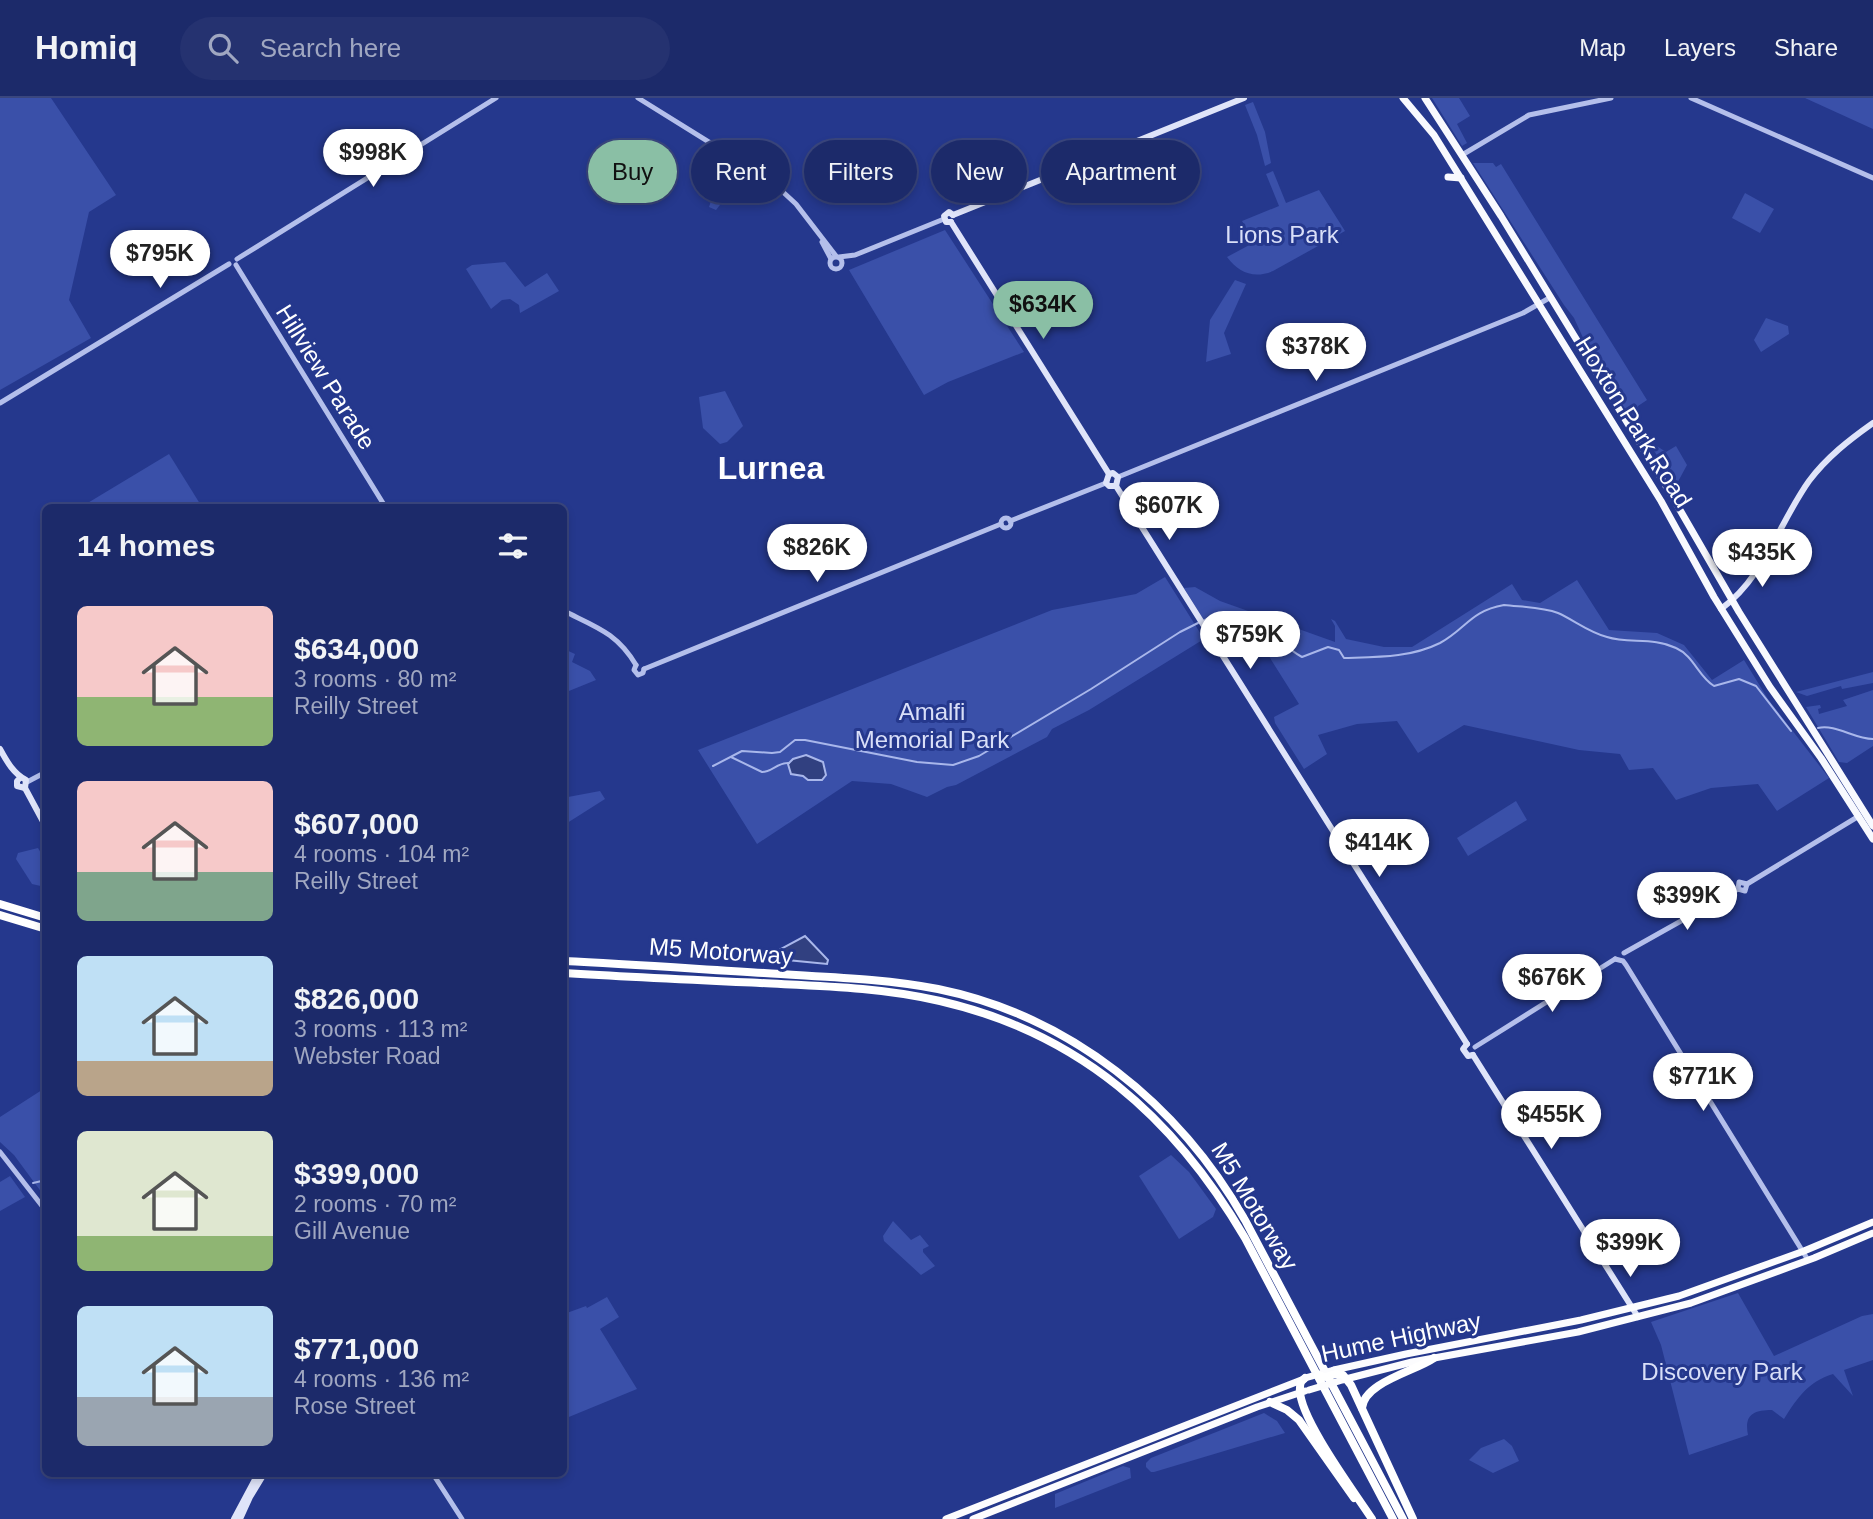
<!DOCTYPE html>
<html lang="en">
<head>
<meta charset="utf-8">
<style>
  body { margin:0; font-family:Arial,sans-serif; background:#253270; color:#f1f3f6; height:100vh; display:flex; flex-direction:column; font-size:26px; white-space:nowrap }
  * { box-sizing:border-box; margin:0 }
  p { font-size:23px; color:#a0a7c1 }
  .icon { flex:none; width:38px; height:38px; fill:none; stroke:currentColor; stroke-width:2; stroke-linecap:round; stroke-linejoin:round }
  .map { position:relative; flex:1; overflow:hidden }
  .sheet { position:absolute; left:42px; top:406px; width:525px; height:973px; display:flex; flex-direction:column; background:#1c2a6a; border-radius:10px; box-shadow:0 4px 10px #0003,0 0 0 2px #3a467e }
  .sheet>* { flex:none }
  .guide { position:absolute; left:588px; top:42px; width:665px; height:63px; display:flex; gap:14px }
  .price { position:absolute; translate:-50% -60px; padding:0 16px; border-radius:24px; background:#fff; color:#222; font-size:23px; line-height:46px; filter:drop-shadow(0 2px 4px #0008) }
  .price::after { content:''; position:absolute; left:50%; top:42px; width:21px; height:16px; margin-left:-10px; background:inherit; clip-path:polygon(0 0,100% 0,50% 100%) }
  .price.on { background:#8abfa5; color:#111 }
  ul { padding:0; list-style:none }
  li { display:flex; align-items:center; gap:21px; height:175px; padding:0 35px }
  li span { display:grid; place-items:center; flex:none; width:196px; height:140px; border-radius:10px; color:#555 }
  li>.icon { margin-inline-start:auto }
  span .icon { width:84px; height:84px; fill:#fffc; stroke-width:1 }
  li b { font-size:30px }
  h2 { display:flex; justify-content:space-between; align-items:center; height:84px; padding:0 35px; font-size:30px }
  .tag { padding:0 24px; border-radius:32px; background:#1c2a6a; box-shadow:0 4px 10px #0003,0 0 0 2px #3a467e; font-size:24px; line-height:63px }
  .tag.on { background:#8abfa5; color:#111 }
  header { display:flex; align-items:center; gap:42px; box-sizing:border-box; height:98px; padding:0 35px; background:#1c2a6a; border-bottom:2px solid #3a467e }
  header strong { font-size:33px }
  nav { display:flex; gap:38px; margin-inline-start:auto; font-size:24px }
  .search { width:490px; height:63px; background:#253270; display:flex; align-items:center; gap:18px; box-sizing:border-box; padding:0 24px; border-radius:38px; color:#a0a7c1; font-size:26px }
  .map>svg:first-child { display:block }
  .green { fill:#3a50a9 }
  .water { fill:#314080; stroke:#a9b7eb; stroke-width:2 }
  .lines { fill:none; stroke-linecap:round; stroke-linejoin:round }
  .stream { stroke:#a9b7eb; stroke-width:2 }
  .tertiary { stroke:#b4bfeb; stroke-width:5 }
  .secondary { stroke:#dfe4f9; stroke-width:6 }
  .primary { stroke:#f8f9fe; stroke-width:7 }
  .trunk { stroke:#fcfcfe; stroke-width:7 }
  .motorway { stroke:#fff; stroke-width:8 }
  .trunk-bridge { stroke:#fcfcfe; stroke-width:7 }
  .motorway-bridge { stroke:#fff; stroke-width:8 }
  .labels { text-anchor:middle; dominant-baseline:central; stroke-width:6; stroke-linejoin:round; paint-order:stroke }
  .park-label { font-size:24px; fill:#d9dff8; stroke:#25388d }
  .street-label { font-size:24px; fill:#fff; stroke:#25388d }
  .district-label { font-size:32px; font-weight:bold; fill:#fff; stroke:#25388d }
</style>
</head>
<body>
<header>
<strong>Homiq</strong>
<div class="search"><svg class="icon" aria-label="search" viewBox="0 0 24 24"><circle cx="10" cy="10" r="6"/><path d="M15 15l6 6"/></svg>Search here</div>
<nav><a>Map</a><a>Layers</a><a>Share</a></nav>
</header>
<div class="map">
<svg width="1873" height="1421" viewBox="0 0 1873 1421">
  <rect width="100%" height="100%" fill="#25388d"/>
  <g class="green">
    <path d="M 0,0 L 51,0 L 116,97 L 89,114 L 69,202 L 91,240 L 0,292 Z"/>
    <path d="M 1432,0 L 1459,0 L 1470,18 L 1457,26 L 1467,45 L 1462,48 Z"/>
    <path d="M 1805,0 L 1873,0 L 1873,31 Z"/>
    <path d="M 1253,4 L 1265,34 L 1271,65 L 1265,68 L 1257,37 L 1245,7 Z"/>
    <path d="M 726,58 L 747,72 L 716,112 L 709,109 Z"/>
    <path d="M 1473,65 L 1493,65 L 1496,69 L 1501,66 L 1647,302 L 1638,308 L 1640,333 L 1622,306 L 1626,301 L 1624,297 L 1617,298 L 1585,244 L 1574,220 L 1564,207 Z"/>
    <path d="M 1273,73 L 1286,105 L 1319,92 L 1345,133 L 1273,173 C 1254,181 1239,175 1227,159 L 1255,144 L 1242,123 L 1279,108 L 1266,76 Z"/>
    <path d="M 1745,95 L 1774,111 L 1760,135 L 1732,120 Z"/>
    <path d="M 945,132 L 1024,254 L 948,284 L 924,297 L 849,172 Z"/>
    <path d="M 505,164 L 525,189 L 547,175 L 559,193 L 520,215 L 519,207 L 510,201 L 502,202 L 491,211 L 466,171 L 472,167 Z"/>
    <path d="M 1235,182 L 1246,186 L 1224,235 L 1231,256 L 1206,264 L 1210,222 Z"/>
    <path d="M 1766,220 L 1788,228 L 1789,236 L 1761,254 L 1754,242 Z"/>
    <path d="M 725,293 L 743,328 L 727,344 L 720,346 L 703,330 L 699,299 Z"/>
    <path d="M 1646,341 L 1666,354 L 1676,348 L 1687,367 L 1674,391 L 1655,354 L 1645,345 Z"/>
    <path d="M 169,356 L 202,409 L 81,409 Z"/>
    <path d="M 1165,479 L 1204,541 L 1089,612 L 1052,631 L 1047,639 L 956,687 L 947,689 L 927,699 L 891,686 L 852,683 L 757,746 L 698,652 L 1052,512 L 1136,496 Z"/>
    <path d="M 1577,482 L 1609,532 L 1657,535 L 1684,547 L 1712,582 L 1744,562 L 1768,601 L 1829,680 L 1777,713 L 1758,686 L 1711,690 L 1676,702 L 1653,670 L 1629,672 L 1620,656 L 1579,652 L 1464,627 L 1418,655 L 1397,623 L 1357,626 L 1318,637 L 1327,656 L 1304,671 L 1275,625 L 1274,619 L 1299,606 L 1265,552 L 1232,537 L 1218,545 L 1184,490 L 1195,489 L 1220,503 L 1335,544 L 1335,528 L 1331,521 L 1335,523 L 1346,541 L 1384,549 L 1412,549 L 1512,486 L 1522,502 L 1540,505 Z"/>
    <path d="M 564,551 L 575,556 L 572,564 L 590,573 L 596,582 L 564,595 Z"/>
    <path d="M 1873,574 L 1873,585 L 1842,591 L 1841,588 L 1807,598 L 1796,594 Z"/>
    <path d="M 1873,592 L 1873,648 L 1847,665 L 1839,664 L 1806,609 L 1820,607 L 1821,610 L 1818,611 L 1819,616 L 1847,608 L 1843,602 Z"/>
    <path d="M 564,676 L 568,699 L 600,693 L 605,701 L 564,727 Z"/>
    <path d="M 1516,703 L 1527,722 L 1468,758 L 1457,740 Z"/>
    <path d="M 38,750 L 45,762 L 45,789 L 32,786 L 16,761 L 18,755 Z"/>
    <path d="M 45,990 L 45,1099 L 14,1057 L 0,1044 L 0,1019 Z"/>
    <path d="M 1171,1057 L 1189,1074 L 1216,1111 L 1213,1119 L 1179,1141 L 1139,1078 Z"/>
    <path d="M 10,1078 L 25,1099 L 0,1113 L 0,1084 Z"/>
    <path d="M 893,1123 L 911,1142 L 920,1137 L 929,1148 L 923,1151 L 923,1154 L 935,1168 L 921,1177 L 884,1143 L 883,1138 Z"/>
    <path d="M 1738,1195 L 1774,1258 L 1862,1218 L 1873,1216 L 1873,1262 L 1844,1272 L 1853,1298 L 1833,1276 C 1808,1284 1798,1299 1784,1321 L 1772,1312 C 1753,1312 1744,1317 1748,1337 L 1689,1357 L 1661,1247 L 1651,1224 Z"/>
    <path d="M 607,1199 L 619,1219 L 600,1231 L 637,1291 L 564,1321 L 564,1216 L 586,1208 L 587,1210 Z"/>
    <path d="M 1264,1315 L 1277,1323 L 1285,1335 L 1154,1374 L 1151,1374 L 1146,1369 L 1146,1365 L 1151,1360 Z"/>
    <path d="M 1504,1341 L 1512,1348 L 1519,1363 L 1493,1375 L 1469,1362 L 1481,1350 Z"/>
    <path d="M 1123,1368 L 1130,1370 L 1131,1380 L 1055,1410 L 1055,1396 Z"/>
  </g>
  <g class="water">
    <path d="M 806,657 L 823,664 L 826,677 L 822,682 L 808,682 L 803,678 L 791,676 L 788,666 L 793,661 Z"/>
    <path d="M 805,838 L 828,862 L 827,866 L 777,861 L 777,853 Z"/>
  </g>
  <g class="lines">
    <g class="stream">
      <path d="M 1203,523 L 1217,516 C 1233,521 1258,523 1271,534 C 1283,544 1287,551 1302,559 L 1328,549 L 1339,552 L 1344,560 C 1376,559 1410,560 1440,545 C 1466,531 1470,513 1504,507 C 1521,509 1542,509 1558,515 C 1574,522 1588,534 1607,539 C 1628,546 1653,539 1676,550 C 1694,558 1698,578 1714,588 L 1739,581 L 1756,588 L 1791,633"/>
      <path d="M 1818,630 C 1836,626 1854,641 1873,641"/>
      <path d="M 731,659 L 762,674 C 772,674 778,664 789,665"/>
      <path d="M 713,668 L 742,653 L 772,655 L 780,654 L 795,642 L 805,642 L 917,664 L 953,667 L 979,658 L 1091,591 L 1180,534 L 1198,525"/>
      <path d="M 33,1085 L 46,1082"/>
    </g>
    <g class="tertiary">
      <path d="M 638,0 L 770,82 L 796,106 L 836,158"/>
      <path d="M 1691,0 L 1873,80"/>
      <path d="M 1462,57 L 1529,17 L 1611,0"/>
      <path d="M 822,144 L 831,161"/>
      <circle cx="836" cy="165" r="6"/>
      <path d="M 839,159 L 855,157 L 944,121"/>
      <path d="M 237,161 L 496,0"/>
      <path d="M 236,167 L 386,410"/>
      <path d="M 0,305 L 229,166"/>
      <path d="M 1118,379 L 1523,215 L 1551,199"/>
      <circle cx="1006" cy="425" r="5"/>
      <path d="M 1010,423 L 1106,385"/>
      <path d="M 564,513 C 596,529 617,535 636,567"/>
      <path d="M 636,567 L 634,572 L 638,577 L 643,575 L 644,571"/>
      <path d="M 644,571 L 1001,426"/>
      <path d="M 27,684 L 46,674"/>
      <path d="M 1747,786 L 1859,718"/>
      <path d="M 1624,855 L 1738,791 L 1745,793 L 1747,786 L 1739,784 L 1738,791"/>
      <path d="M 1615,861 L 1623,863 L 1626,867 L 1808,1162"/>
      <path d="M 1475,949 L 1615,861"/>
      <path d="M 0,1054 L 46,1113"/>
      <path d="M 433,1376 L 462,1421"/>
    </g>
    <g class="secondary">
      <path d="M 953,117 L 1244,0"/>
      <path d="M 951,124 L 1109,376"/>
      <path d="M 951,124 L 946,124 L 944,118 L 949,114 L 953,117"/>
      <path d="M 1109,376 L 1106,385 L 1109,388 L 1116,388"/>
      <path d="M 1109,376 L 1113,375 L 1118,379 L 1116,388"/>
      <path d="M 1116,388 L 1467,946"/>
      <path d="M 1721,511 C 1764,480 1779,425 1809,383 C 1827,359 1849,342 1873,325"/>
      <path d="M 0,651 C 7,664 14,676 26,682 L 25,690"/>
      <path d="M 20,680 L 17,683 L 17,688 L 25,690"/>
      <path d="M 25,690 L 46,729"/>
      <path d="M 1467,946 L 1463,951 L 1468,958 L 1473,957"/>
      <path d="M 1473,957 L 1638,1219"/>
      <path d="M 234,1421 L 258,1376"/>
      <path d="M 240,1421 L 250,1399 L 264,1376"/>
    </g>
    <g class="primary">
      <path d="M 1403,0 L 1434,37 L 1661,403 L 1714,499 L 1770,589 L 1821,660 L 1873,741"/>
      <path d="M 1425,0 L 1501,118 L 1669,393 L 1739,514 L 1873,728"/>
      <path d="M 1448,79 L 1461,80"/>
    </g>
    <g class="trunk">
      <path d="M 1334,1272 L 1406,1256 L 1581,1222 L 1679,1198 L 1804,1153 L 1873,1124"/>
      <path d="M 1342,1282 L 1412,1264 L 1578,1234 L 1691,1205 L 1814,1160 L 1873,1135"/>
      <path d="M 946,1421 L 1304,1281"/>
      <path d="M 973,1421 L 1257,1309 L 1305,1293"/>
    </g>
    <g class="motorway">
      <path d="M 0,806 L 46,820"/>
      <path d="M 0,817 L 46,831"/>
      <path d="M 564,863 C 630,866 697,871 764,875 C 822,879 881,880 938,891 C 1070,918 1179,1006 1245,1122 L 1403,1421"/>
      <path d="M 564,875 C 629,879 695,882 760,885 C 820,888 881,889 940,903 C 1079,935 1174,1019 1245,1140 L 1393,1421"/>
      <path d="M 1336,1276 L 1343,1277 L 1351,1287 L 1413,1421"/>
      <path d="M 1305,1280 C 1301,1284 1300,1284 1300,1290 C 1297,1317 1355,1395 1372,1421"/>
      <path d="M 1270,1304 L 1287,1312 L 1299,1322 L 1354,1400"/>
      <path d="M 1362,1310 C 1364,1284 1416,1273 1434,1260"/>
    </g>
    <g class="trunk-bridge">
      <path d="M 1305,1280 L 1334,1272"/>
      <path d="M 1309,1292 L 1339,1283"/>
    </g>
    <path class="motorway-bridge" d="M 1318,1277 L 1325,1279 L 1336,1276"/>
  </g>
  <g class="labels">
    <g class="park-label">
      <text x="1282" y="136">Lions Park</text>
      <text x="932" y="613">Amalfi<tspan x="932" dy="28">Memorial Park</tspan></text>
      <text x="1722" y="1273">Discovery Park</text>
    </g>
    <g class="street-label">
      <text transform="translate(326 279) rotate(58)">Hillview Parade</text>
      <text transform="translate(1634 324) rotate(58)">Hoxton Park Road</text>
      <text transform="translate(721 853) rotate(4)">M5 Motorway</text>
      <text transform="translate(1255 1108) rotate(59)">M5 Motorway</text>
      <text transform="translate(1401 1239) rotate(-12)">Hume Highway</text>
    </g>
    <g class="district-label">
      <text x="771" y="370">Lurnea</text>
    </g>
  </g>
</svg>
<b class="price" style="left:373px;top:91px">$998K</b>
<b class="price" style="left:160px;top:192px">$795K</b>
<b class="price on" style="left:1043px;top:243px">$634K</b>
<b class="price" style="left:1316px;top:285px">$378K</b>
<b class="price" style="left:1169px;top:444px">$607K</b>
<b class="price" style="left:817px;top:486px">$826K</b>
<b class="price" style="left:1762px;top:491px">$435K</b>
<b class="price" style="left:1250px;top:573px">$759K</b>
<b class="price" style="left:1379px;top:781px">$414K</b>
<b class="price" style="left:1687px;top:834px">$399K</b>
<b class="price" style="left:1552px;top:916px">$676K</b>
<b class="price" style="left:1703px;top:1015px">$771K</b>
<b class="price" style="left:1551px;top:1053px">$455K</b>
<b class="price" style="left:1630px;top:1181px">$399K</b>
<div class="guide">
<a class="tag on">Buy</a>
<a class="tag">Rent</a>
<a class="tag">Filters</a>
<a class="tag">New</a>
<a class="tag">Apartment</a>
</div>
<section class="sheet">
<h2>14 homes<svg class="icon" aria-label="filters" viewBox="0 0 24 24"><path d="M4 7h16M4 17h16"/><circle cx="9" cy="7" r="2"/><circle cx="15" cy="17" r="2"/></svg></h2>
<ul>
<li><span style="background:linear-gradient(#f6c9c9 65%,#8fb573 0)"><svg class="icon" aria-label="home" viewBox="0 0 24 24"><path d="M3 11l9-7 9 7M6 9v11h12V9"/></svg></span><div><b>$634,000</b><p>3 rooms · 80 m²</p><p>Reilly Street</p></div></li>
<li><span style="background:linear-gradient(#f6c9c9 65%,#7fa58c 0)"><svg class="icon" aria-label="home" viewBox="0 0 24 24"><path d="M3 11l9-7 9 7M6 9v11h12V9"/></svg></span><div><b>$607,000</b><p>4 rooms · 104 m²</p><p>Reilly Street</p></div></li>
<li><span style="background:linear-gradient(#bfe0f5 75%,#b9a48a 0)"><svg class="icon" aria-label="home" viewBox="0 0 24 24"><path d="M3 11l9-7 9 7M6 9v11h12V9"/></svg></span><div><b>$826,000</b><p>3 rooms · 113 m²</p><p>Webster Road</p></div></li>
<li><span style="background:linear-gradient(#dfe7d0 75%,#8fb573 0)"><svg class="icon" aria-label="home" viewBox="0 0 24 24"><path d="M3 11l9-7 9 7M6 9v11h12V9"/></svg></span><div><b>$399,000</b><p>2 rooms · 70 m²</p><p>Gill Avenue</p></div></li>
<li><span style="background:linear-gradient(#bfe0f5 65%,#9aa5b1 0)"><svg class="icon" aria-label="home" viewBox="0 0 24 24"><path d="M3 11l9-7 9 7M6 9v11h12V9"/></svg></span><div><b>$771,000</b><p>4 rooms · 136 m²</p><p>Rose Street</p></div></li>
</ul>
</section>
</div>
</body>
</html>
